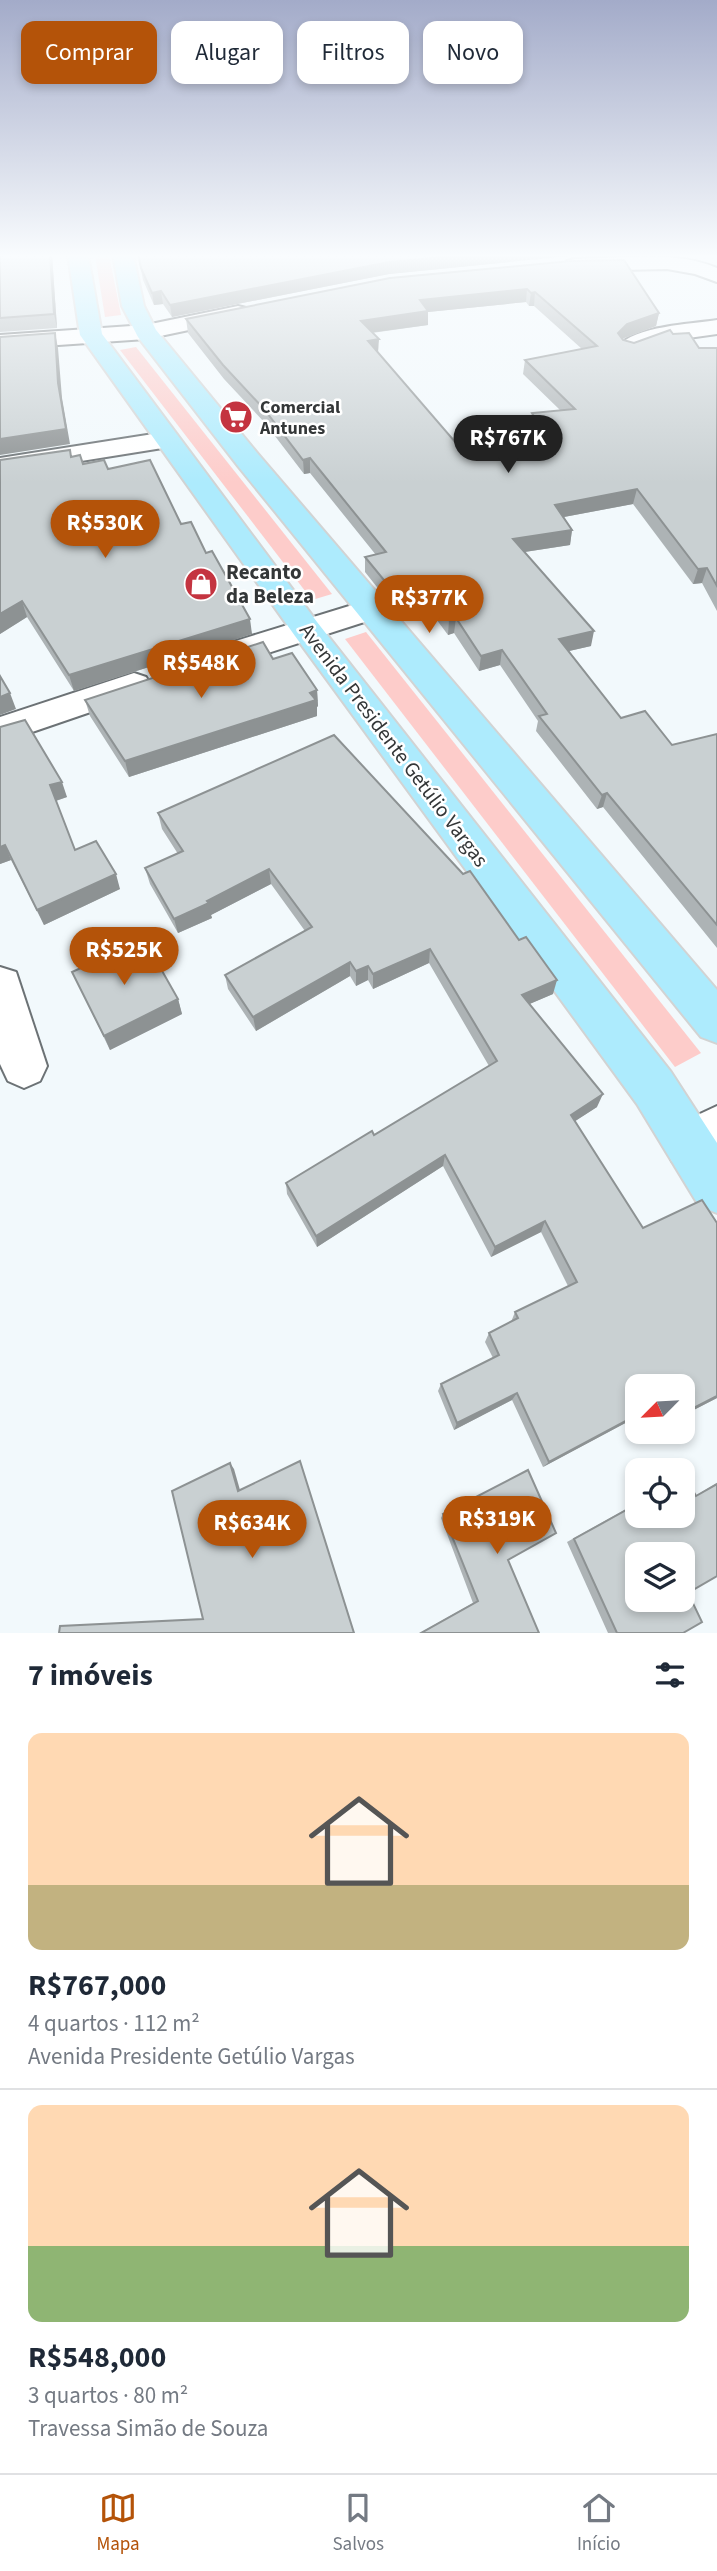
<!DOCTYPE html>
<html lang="pt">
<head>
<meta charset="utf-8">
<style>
  body { margin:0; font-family:"Source Sans 3",sans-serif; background:#f2f2f3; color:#1f2937; height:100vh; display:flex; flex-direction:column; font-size:26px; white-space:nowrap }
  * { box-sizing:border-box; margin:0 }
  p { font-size:23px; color:#747a83 }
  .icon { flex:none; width:38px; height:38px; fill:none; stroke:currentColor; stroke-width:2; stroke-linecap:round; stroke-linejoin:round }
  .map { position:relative; height:1633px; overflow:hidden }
  .details { display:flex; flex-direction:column; background:#fff; flex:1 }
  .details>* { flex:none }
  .top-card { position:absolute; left:21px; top:21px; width:676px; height:63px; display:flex; gap:14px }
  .needle { width:46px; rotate:246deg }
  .buttons { position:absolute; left:625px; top:1374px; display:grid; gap:14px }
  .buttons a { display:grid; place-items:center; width:70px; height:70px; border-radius:14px; background:#fff; box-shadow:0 4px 10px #0003; font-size:35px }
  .price { position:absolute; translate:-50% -60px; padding:0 16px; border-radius:24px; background:#b45309; color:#fff; font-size:23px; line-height:46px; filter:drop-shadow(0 2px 4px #0008) }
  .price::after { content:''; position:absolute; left:50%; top:42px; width:21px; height:16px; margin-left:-10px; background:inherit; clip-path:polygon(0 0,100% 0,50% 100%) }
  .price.active { background:#222; color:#fff }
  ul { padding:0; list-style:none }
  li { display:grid; align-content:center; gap:14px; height:371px; padding:0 28px }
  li+li { border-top:2px solid #e0e1e3 }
  li span { display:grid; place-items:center; height:217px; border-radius:14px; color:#555 }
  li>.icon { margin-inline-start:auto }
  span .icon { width:126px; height:126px; fill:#fffc; stroke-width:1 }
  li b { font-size:30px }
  h2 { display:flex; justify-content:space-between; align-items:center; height:84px; padding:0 28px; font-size:30px }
  .tag { padding:0 24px; border-radius:14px; background:#fff; box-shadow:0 4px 10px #0003; font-size:24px; line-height:63px }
  .tag.active { background:#b45309; color:#fff }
  .menu { display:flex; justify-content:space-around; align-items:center; height:98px; border-top:2px solid #e0e1e3; background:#fff; font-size:19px; color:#747a83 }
  .menu a { display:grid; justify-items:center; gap:4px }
  .menu .active { color:#b45309 }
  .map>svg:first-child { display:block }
  .green { fill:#fdccca }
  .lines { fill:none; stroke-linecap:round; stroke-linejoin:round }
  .minor-casing { stroke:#6c7275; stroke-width:4 }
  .major-casing { stroke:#d2d3d3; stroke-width:4 }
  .minor { fill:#fff; fill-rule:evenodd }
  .major { fill:#adebfd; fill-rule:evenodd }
  .wall { fill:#adb3b5; fill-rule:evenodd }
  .shaded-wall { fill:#8d9293 }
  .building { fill:#c9d0d2; stroke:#8d9293; stroke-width:2; fill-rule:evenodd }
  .labels { text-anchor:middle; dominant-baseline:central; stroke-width:5; stroke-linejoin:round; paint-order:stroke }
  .far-poi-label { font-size:18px; font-weight:bold; fill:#343738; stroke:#fff; text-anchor:start }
  .poi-label { font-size:21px; font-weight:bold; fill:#343738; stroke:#fff; text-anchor:start }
  .street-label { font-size:21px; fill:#343738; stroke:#fff }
</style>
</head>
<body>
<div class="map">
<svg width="717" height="1633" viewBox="0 0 717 1633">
  <rect width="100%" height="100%" fill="#f2f9fc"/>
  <g class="green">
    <path d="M 95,255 L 109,255 L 121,315 L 105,317 Z"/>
    <path d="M 136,347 L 332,594 L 312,600 L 120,350 Z"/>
    <path d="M 366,632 L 701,1053 L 675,1067 L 345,639 Z"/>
  </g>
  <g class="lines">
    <defs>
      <g id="minor">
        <path d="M 628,257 C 658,256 689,256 717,268 L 717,282 L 695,274 L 667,269 L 574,271 L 567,269 L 564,265 L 567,261 L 574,259 Z"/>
        <path d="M 238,306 L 246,308 L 249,313 L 246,318 L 146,339 L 0,349 L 0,335 L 146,325 Z"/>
        <path d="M 717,320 L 717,334 L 660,342 L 630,354 L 622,352 L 618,347 C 633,326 693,324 717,320 Z"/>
        <path d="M 166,432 L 175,434 L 179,440 L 175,446 L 0,474 L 0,458 Z"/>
        <path d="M 372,599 L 383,602 L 388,609 L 383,616 L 215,670 L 203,667 L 198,659 L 203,651 Z"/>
        <path d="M 134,673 L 146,677 L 151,685 L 146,693 L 0,743 L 0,717 Z"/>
        <path d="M 0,967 L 16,972 L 47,1066 L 40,1081 L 24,1088 L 8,1081 L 0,1064 Z"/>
        <path d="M 717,1106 L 717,1156 L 689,1168 L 672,1161 L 664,1144 L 672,1127 Z"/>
      </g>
      <g id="major">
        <path d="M 68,255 L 88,255 L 102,334 L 317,622 L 671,1072 L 717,1143 L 717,1213 L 699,1206 L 637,1104 L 295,636 L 80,335 Z"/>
        <path d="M 113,255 L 133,255 L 144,306 L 156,330 L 258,454 L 717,990 L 717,1043 L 701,1037 L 238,466 L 138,337 L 122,306 Z"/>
      </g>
    </defs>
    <use href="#minor" class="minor-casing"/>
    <use href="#major" class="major-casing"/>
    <use href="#minor" class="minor"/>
    <use href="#major" class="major"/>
  </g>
  <g class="wall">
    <path d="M 0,255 L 52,255 L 57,328 L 0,332 Z"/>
    <path d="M 138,255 L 610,255 L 610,256 L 569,256 L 389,274 L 172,317 L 163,304 L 154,305 L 143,280 Z"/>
    <path d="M 571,261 L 659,313 L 656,326 L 622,339 L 634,343 L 673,334 L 699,348 L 717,348 L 717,611 L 702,583 L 693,584 L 633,504 L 564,517 L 572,530 L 570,545 L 525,552 L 591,646 L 569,651 L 621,718 L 672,745 L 717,734 L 717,948 L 603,807 L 597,809 L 536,731 L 538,721 L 500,665 L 479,671 L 454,633 L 448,635 L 425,604 L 396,611 L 365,572 L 365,557 L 376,555 L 310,473 L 304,474 L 265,423 L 224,379 L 188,333 L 186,319 ZM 526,302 L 529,306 L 534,306 L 582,349 L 525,360 L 523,374 L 560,410 L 532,413 L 530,427 L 541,445 L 468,457 L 378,353 L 372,333 L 428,325 L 428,312 Z"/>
    <path d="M 71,457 L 83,464 L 108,469 L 181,524 L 206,553 L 252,634 L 74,691 L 27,617 L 0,634 L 0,460 Z"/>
    <path d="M 273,659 L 317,690 L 318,706 L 317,707 L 317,716 L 129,777 L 90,716 L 85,700 Z"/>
    <path d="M 0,727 L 67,797 L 56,801 L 75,850 L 120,889 L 44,925 L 11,860 L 0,864 Z"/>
    <path d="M 158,813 L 553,994 L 529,1004 L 597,1107 L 575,1121 L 717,1398 L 682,1416 L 682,1386 L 637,1386 L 637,1431 L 631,1420 L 543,1467 L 512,1400 L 454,1430 L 438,1391 L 441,1384 L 493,1358 L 485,1342 L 489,1333 L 511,1322 L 515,1312 L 568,1286 L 541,1232 L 491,1257 L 443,1166 L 317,1247 L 287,1194 L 286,1183 L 374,1135 L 489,1066 L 429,963 L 373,989 L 368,980 L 356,986 L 350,976 L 256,1031 L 228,989 L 225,975 L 305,931 L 271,884 L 211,915 L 212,918 L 178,933 L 150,884 L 145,868 L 178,854 L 162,829 Z"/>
    <path d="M 72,972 L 178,999 L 182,1014 L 110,1050 Z"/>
    <path d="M 637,1432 L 654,1432 L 641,1438 Z"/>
    <path d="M 717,1483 L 717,1576 L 688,1593 L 683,1633 L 608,1633 L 567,1542 L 637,1503 L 695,1496 Z"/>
    <path d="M 443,1514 L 508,1560 L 539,1633 L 420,1633 L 473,1603 L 441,1518 Z"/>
  </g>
  <g class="shaded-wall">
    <path d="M 50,255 L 52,255 L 57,328 L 54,314 Z"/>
    <path d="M 465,255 L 569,255 L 569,256 L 389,274 L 172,317 L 170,305 L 389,262 Z"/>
    <path d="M 527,289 L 526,302 L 428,312 L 428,325 L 361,334 L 361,321 L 420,300 Z"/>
    <path d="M 161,291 L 163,304 L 154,305 L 152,293 Z"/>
    <path d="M 535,292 L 534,306 L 529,306 L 531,293 Z"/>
    <path d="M 659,313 L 656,326 L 624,338 L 615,347 L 618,333 L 627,324 Z"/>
    <path d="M 55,333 L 58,348 L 62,398 L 70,444 L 0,455 L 0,439 L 58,383 Z"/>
    <path d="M 379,339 L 378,353 L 368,341 Z"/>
    <path d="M 310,458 L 310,473 L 304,474 L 303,460 Z"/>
    <path d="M 637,489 L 633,504 L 553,519 L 555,505 Z"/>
    <path d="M 572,530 L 570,545 L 511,554 L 513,539 Z"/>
    <path d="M 707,568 L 702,583 L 693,584 L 698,569 Z"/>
    <path d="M 425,589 L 425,604 L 396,611 L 397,596 Z"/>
    <path d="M 22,601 L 27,617 L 0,634 L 0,614 Z"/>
    <path d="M 456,618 L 454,633 L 448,635 L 449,620 Z"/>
    <path d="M 250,619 L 252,634 L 74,691 L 69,675 Z"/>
    <path d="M 594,631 L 591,646 L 556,654 L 559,639 Z"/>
    <path d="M 502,650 L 500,665 L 479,671 L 481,656 Z"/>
    <path d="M 317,690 L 318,706 L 317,707 L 317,716 L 129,777 L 125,761 Z"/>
    <path d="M 10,693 L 16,709 L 0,715 L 0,697 Z"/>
    <path d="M 62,782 L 67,797 L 55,801 L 50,785 Z"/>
    <path d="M 607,793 L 603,807 L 597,809 L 602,795 Z"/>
    <path d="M 5,845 L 11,860 L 0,864 L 0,847 Z"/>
    <path d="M 269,869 L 271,884 L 211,915 L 212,918 L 178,933 L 174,919 Z"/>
    <path d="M 116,874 L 120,889 L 44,925 L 37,910 Z"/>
    <path d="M 430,949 L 429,963 L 373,989 L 373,974 Z"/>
    <path d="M 350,962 L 350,976 L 256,1031 L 253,1017 Z"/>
    <path d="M 368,966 L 368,980 L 356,986 L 356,971 Z"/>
    <path d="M 557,980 L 553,994 L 518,1009 L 522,995 Z"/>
    <path d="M 178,999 L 182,1014 L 110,1050 L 104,1036 Z"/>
    <path d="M 603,1094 L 597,1107 L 566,1127 L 571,1115 Z"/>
    <path d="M 445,1155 L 443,1166 L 317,1247 L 316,1236 Z"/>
    <path d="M 545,1221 L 541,1232 L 491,1257 L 495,1247 Z"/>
    <path d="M 517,1393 L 512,1400 L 454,1430 L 457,1423 Z"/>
    <path d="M 717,1396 L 717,1398 L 682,1416 L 682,1414 Z"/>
    <path d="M 637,1415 L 631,1420 L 543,1467 L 549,1462 Z"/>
    <path d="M 230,1463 L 234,1469 L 242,1497 L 238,1491 Z"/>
  </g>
  <g class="building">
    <path d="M 0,255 L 50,255 L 54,314 L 0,318 Z"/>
    <path d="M 138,255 L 465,255 L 389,262 L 170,305 L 161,291 L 152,293 L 141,268 Z"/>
    <path d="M 624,260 L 659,313 L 627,324 L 618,333 L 623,340 L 634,343 L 670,330 L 673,334 L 689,333 L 699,348 L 717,348 L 717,586 L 707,568 L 698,569 L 637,489 L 555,505 L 572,530 L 513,539 L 594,631 L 559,639 L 621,718 L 645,711 L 672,745 L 717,734 L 717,925 L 607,793 L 602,795 L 539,716 L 547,714 L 502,650 L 481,656 L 456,618 L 449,620 L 425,589 L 397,596 L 365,557 L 386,552 L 310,458 L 303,460 L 264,409 L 223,365 L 186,319 L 390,278 L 571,261 ZM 527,289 L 531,293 L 535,292 L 597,346 L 525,360 L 575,409 L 532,413 L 551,443 L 468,457 L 368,341 L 379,339 L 361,321 L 428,311 L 420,300 Z"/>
    <path d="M 55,333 L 58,383 L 66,429 L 0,439 L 0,337 Z"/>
    <path d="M 70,450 L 71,457 L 80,455 L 83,464 L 104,460 L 108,469 L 150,460 L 181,524 L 191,522 L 206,553 L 212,551 L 250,619 L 69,675 L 22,601 L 0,614 L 0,460 Z"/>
    <path d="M 263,642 L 273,659 L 292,653 L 317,690 L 310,693 L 316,700 L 125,761 L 85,700 Z"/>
    <path d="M 0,676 L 10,693 L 0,697 Z"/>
    <path d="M 25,720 L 62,782 L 50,785 L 75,850 L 96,841 L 116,874 L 37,910 L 5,845 L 0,847 L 0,727 Z"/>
    <path d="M 334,735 L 463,874 L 470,871 L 519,940 L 526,937 L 557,980 L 522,995 L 603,1094 L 571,1115 L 643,1228 L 702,1200 L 717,1223 L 717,1396 L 682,1414 L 682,1386 L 637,1386 L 637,1415 L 549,1462 L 517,1393 L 457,1423 L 441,1384 L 499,1355 L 489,1333 L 518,1318 L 515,1312 L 577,1282 L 545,1221 L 495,1247 L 445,1155 L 316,1236 L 286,1183 L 372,1131 L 374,1135 L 497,1061 L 430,949 L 373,974 L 368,966 L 356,971 L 350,962 L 253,1017 L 225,975 L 312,927 L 269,869 L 207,901 L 209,903 L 174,919 L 145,868 L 183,851 L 158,813 Z"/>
    <path d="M 144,939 L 178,999 L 104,1036 L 72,972 Z"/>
    <path d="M 300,1461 L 354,1633 L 59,1633 L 60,1626 L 203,1619 L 172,1491 L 230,1463 L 238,1491 Z"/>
    <path d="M 528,1470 L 556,1533 L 508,1560 L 539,1633 L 421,1633 L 478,1601 L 443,1514 Z"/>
    <path d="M 685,1476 L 696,1496 L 717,1484 L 717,1576 L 688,1593 L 702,1622 L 683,1633 L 617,1633 L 574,1539 L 637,1504 L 637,1516 L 682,1516 L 682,1478 ZM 637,1554 L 682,1554 L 682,1600 L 637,1600 Z"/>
  </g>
  <linearGradient id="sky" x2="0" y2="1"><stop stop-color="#a3abc9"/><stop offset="0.53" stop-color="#f9fcfe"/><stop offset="1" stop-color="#f9fcfe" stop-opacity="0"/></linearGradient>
  <rect width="717" height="483" fill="url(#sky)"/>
  <defs>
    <symbol id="supermarket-disc" viewBox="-11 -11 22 22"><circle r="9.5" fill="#c43440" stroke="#fff"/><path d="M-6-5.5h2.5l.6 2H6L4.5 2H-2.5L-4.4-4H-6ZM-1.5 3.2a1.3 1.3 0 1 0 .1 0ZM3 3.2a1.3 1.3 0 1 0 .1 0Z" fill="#fff"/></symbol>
    <symbol id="shop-disc" viewBox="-11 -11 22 22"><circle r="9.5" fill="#c43440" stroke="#fff"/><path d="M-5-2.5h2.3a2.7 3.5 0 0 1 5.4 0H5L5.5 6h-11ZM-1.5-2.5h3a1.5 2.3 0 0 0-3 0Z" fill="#fff"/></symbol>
  </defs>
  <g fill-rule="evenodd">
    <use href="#supermarket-disc" x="217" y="398" width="38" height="38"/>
    <use href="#shop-disc" x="182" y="565" width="38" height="38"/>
  </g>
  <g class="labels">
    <g class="far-poi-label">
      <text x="260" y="407">Comercial<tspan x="260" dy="21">Antunes</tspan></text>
    </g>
    <g class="poi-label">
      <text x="226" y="572">Recanto<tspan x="226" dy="24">da Beleza</tspan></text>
    </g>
    <g class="street-label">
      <text transform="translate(394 745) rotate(53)">Avenida Presidente Getúlio Vargas</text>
    </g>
  </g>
</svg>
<div class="buttons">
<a><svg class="needle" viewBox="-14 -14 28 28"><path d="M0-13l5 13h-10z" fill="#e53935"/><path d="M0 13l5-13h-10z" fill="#747a83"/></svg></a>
<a><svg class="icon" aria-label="locate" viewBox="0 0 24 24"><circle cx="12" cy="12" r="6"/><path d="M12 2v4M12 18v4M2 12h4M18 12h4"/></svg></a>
<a><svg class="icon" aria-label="layers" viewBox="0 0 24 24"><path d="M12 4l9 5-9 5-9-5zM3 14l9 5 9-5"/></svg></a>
</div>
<b class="price active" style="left:508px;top:475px">R$767K</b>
<b class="price" style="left:105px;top:560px">R$530K</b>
<b class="price" style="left:429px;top:635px">R$377K</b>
<b class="price" style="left:201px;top:700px">R$548K</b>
<b class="price" style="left:124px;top:987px">R$525K</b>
<b class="price" style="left:497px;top:1556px">R$319K</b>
<b class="price" style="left:252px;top:1560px">R$634K</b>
<div class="top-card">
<a class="tag active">Comprar</a>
<a class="tag">Alugar</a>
<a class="tag">Filtros</a>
<a class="tag">Novo</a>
</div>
</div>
<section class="details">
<h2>7 imóveis<svg class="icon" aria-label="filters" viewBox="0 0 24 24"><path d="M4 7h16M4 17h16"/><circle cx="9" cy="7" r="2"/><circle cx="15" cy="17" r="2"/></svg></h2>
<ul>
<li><span style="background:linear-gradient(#ffd9b3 70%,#c2b280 0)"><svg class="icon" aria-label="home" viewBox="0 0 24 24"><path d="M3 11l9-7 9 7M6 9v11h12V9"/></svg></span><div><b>R$767,000</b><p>4 quartos · 112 m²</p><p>Avenida Presidente Getúlio Vargas</p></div></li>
<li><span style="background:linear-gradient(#ffd9b3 65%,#8fb573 0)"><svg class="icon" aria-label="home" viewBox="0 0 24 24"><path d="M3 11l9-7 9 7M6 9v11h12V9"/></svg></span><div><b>R$548,000</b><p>3 quartos · 80 m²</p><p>Travessa Simão de Souza</p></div></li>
</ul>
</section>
<nav class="menu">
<a class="active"><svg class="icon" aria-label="map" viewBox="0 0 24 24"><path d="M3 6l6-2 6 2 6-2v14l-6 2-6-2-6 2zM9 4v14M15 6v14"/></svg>Mapa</a>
<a><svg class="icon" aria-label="saved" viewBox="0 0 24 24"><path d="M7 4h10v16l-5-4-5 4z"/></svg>Salvos</a>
<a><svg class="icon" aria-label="home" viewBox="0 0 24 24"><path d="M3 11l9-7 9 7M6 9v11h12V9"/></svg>Início</a>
</nav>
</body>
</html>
